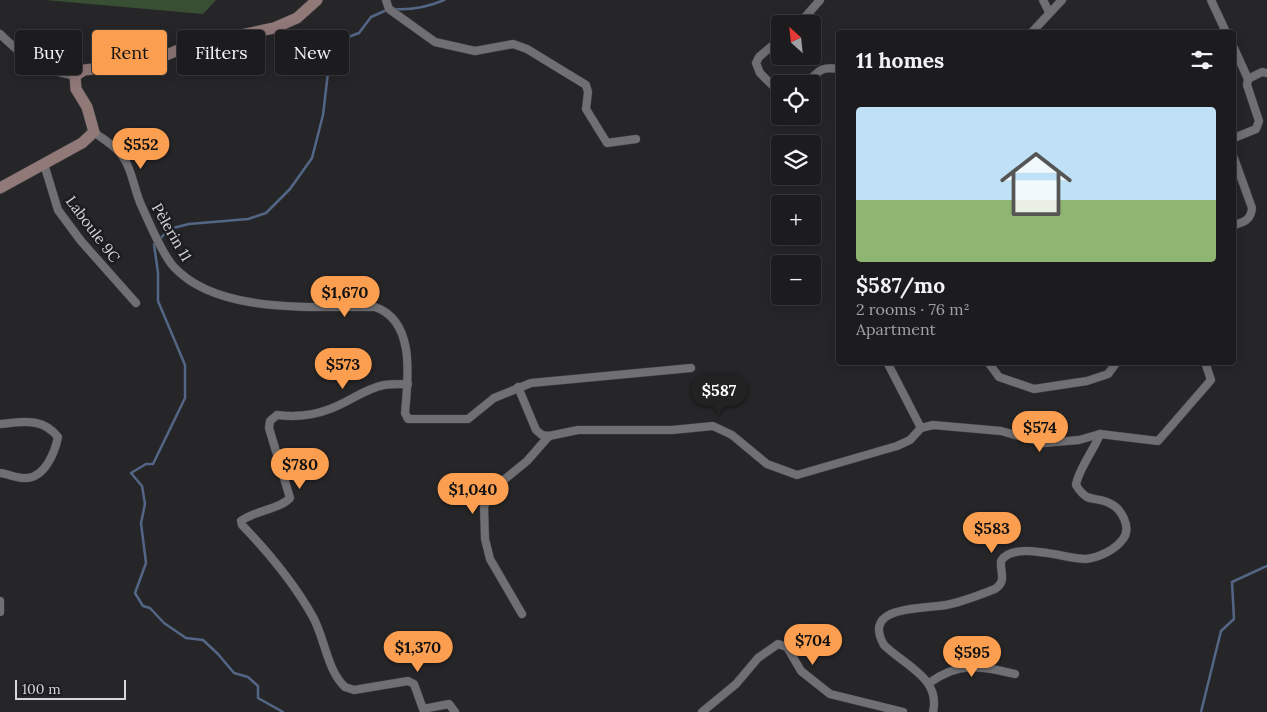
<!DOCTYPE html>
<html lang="en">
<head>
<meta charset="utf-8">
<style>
  body { margin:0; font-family:Lora,serif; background:#252528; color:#f1f3f6; height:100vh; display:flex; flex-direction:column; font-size:19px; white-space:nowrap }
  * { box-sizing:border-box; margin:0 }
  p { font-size:16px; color:#a0a1a4 }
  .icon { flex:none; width:28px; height:28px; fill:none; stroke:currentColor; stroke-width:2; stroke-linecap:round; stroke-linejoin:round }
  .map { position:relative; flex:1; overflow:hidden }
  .drawer { position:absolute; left:836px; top:30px; width:400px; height:335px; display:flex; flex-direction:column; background:#1c1c1f; border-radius:5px; box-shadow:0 2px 12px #0003,0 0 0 1px #3a3a3d }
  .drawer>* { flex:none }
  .guide { position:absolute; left:15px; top:30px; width:475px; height:45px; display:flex; gap:10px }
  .needle { width:32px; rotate:333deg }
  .buttons { position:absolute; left:771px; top:15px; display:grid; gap:10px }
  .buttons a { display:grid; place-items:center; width:50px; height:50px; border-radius:5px; background:#1c1c1f; box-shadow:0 2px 12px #0003,0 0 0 1px #3a3a3d; font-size:25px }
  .scale { position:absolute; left:15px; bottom:12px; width:111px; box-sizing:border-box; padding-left:5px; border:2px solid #d7d7d9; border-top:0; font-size:14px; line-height:18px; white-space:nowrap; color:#d7d7d9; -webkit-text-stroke:4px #1c1d20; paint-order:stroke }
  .price { position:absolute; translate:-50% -42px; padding:0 11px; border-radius:18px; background:#fb9e50; color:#111; font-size:16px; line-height:32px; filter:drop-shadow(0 1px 2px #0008) }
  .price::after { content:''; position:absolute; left:50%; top:30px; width:15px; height:11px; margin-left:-8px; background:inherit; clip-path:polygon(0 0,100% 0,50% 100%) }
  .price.selected { background:#222; color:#fff }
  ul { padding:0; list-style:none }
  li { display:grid; align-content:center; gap:10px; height:265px; padding:0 20px }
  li+li { border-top:1px solid #3a3a3d }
  li span { display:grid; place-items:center; height:155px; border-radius:5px; color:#555 }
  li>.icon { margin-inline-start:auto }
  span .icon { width:90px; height:90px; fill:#fffc; stroke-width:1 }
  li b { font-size:21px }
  h2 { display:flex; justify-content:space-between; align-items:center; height:60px; padding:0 20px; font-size:21px }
  .pill { padding:0 18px; border-radius:5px; background:#1c1c1f; box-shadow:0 2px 12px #0003,0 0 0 1px #3a3a3d; font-size:18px; line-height:45px }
  .pill.selected { background:#fb9e50; color:#111 }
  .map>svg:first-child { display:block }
  .green { fill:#394f33 }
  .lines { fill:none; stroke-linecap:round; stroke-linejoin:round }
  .stream { stroke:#546686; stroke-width:2.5 }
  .street-casing { stroke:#434346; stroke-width:9 }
  .secondary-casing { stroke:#434346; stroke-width:12 }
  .street { stroke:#707074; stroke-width:8 }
  .secondary { stroke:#917978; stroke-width:11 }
  .labels { text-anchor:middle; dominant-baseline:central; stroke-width:5; stroke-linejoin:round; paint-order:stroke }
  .street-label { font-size:15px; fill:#d7d7d9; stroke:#1c1d20 }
</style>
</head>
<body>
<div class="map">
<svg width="1267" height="712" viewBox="0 0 1267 712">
  <rect width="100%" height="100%" fill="#262629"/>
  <path class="green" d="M 45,0 L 216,0 L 203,14 Z"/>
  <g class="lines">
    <g class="stream">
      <path d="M 394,9 C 411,10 428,7 444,0"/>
      <path d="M 160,239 L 169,229 L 189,224 L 248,219 L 266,213 L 290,189 L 312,158 L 323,115 L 330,55 L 340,40 L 359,33 L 371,17 L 389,9"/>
      <path d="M 156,243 L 154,244 L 158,273 L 158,301 L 185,365 L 185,398 L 153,464 L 146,464 L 131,473 L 142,486 L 145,504 L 141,523 L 146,563 L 135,593 L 143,606 L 150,608 L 164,623 L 186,638 L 203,640 L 218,654 L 234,673 L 248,677 L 258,686 L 258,698 L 283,712"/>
      <path d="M 1201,712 L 1221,631 L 1234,619 L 1232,582 L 1267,566"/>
    </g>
    <defs>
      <g id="street">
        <path d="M 386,0 L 389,9 L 435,42 L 475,51 L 513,44 L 527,49 L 586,85 L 588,92 L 586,109 L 607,143 L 636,139"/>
        <path d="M 1043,0 L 1049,12"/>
        <path d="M 1211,0 L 1226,32"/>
        <path d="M 799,24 L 820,0"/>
        <path d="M 1032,32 L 1062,0"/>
        <path d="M 0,34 C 28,61 36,68 75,76"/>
        <path d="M 780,39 L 759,57 L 756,63 L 760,73 L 780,93"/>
        <path d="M 1234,48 L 1248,79 L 1247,85 L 1259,121 L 1256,129 L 1234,138"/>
        <path d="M 1248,79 L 1262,72 L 1267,73"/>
        <path d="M 806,84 C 819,71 820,66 839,69"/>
        <path d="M 94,132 C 104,140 116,146 123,157 C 133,171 134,191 142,207 C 149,222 163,256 174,267 C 218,315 316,306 375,307 C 416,321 408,379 405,413 L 408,419 L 468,419 L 494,398 L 531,383 L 691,368"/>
        <path d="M 1234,158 L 1252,208 C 1251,220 1244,222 1234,225"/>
        <path d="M 44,164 L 58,210 L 81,241 L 136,303"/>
        <path d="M 887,362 L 921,428"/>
        <path d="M 988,362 L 999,377 L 1034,389 L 1087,381 L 1108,374 L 1117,362"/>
        <path d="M 408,384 C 400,384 392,384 384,385 C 363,389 347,404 327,410 C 311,416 295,417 277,415 L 270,421 L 269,428 L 290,498 C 279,510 255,510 241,521 L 242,525 C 269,553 294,583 313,617 C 325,639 327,670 345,687 L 354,690 L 408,681 L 414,684 L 423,709 L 449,704 L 455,712"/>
        <path d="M 518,387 L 536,430 L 542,435 L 549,436 L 578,430 L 672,430 L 713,426 L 732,435 L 767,464 L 797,475 L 897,446 L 910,440 L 921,428 L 933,425 L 1001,431 L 1044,443 L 1079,440 L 1100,434 L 1158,441 L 1211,380 L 1205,362"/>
        <path d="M 0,424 C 23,422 42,417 58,437 C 55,452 45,477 27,478 C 19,479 8,474 0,473"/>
        <path d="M 0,601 L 0,612"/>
        <path d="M 522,614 L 490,559 L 485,539 L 484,506 L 500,483 L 527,461 L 549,436"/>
        <path d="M 929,683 C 960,661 980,666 1015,674"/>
        <path d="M 702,712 L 736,684 L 758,658 L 778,644 L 787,647 L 801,671 L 830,694 L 903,712"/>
        <path d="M 933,712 C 941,678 904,665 884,645 C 861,605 923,609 946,605 C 962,602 979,595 995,589 C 1007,581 1000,573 1001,561 C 1013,540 1066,559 1086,559 C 1100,557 1115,550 1123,539 C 1132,527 1121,508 1109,503 C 1102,499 1094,500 1087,497 C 1082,494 1079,490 1076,485 C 1078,470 1094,450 1100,434"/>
      </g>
      <path id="secondary" d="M 0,188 L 82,143 L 94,132 L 87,107 L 76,89 L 75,76 L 84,70 L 147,63 L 188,46 L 274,28 L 297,18 L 317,0"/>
    </defs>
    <use href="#street" class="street-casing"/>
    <use href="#secondary" class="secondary-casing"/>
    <use href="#street" class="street"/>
    <use href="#secondary" class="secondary"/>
  </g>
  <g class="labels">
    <g class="street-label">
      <text transform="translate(93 229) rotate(53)">Laboule 9C</text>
      <text transform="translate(172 232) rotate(60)">Pèlerin 11</text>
    </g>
  </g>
</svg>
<div class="buttons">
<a><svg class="needle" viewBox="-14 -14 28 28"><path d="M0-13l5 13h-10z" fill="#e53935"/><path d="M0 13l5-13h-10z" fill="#a0a1a4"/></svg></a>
<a><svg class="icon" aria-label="locate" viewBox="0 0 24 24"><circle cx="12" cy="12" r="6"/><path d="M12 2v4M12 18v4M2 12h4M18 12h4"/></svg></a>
<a><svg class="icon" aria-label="layers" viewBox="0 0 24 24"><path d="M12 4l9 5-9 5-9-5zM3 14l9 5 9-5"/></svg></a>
<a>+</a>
<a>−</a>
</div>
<div class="scale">100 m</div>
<b class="price" style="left:141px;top:170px">$552</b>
<b class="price" style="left:345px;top:318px">$1,670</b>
<b class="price" style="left:343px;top:390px">$573</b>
<b class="price selected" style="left:719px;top:416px">$587</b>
<b class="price" style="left:1040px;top:453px">$574</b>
<b class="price" style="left:300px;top:490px">$780</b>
<b class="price" style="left:473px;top:515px">$1,040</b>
<b class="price" style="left:992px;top:554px">$583</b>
<b class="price" style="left:813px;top:666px">$704</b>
<b class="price" style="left:418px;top:673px">$1,370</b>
<b class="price" style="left:972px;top:678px">$595</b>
<div class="guide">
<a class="pill">Buy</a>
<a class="pill selected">Rent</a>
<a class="pill">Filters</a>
<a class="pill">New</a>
</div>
<section class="drawer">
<h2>11 homes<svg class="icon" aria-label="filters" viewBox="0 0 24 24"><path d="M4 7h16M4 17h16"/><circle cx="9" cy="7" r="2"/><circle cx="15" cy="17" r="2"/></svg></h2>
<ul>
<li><span style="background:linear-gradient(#bfe0f5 60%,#8fb573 0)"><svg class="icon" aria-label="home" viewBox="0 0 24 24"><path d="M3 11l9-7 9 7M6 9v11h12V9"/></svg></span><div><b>$587/mo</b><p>2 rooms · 76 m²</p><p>Apartment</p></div></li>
</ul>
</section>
</div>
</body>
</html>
